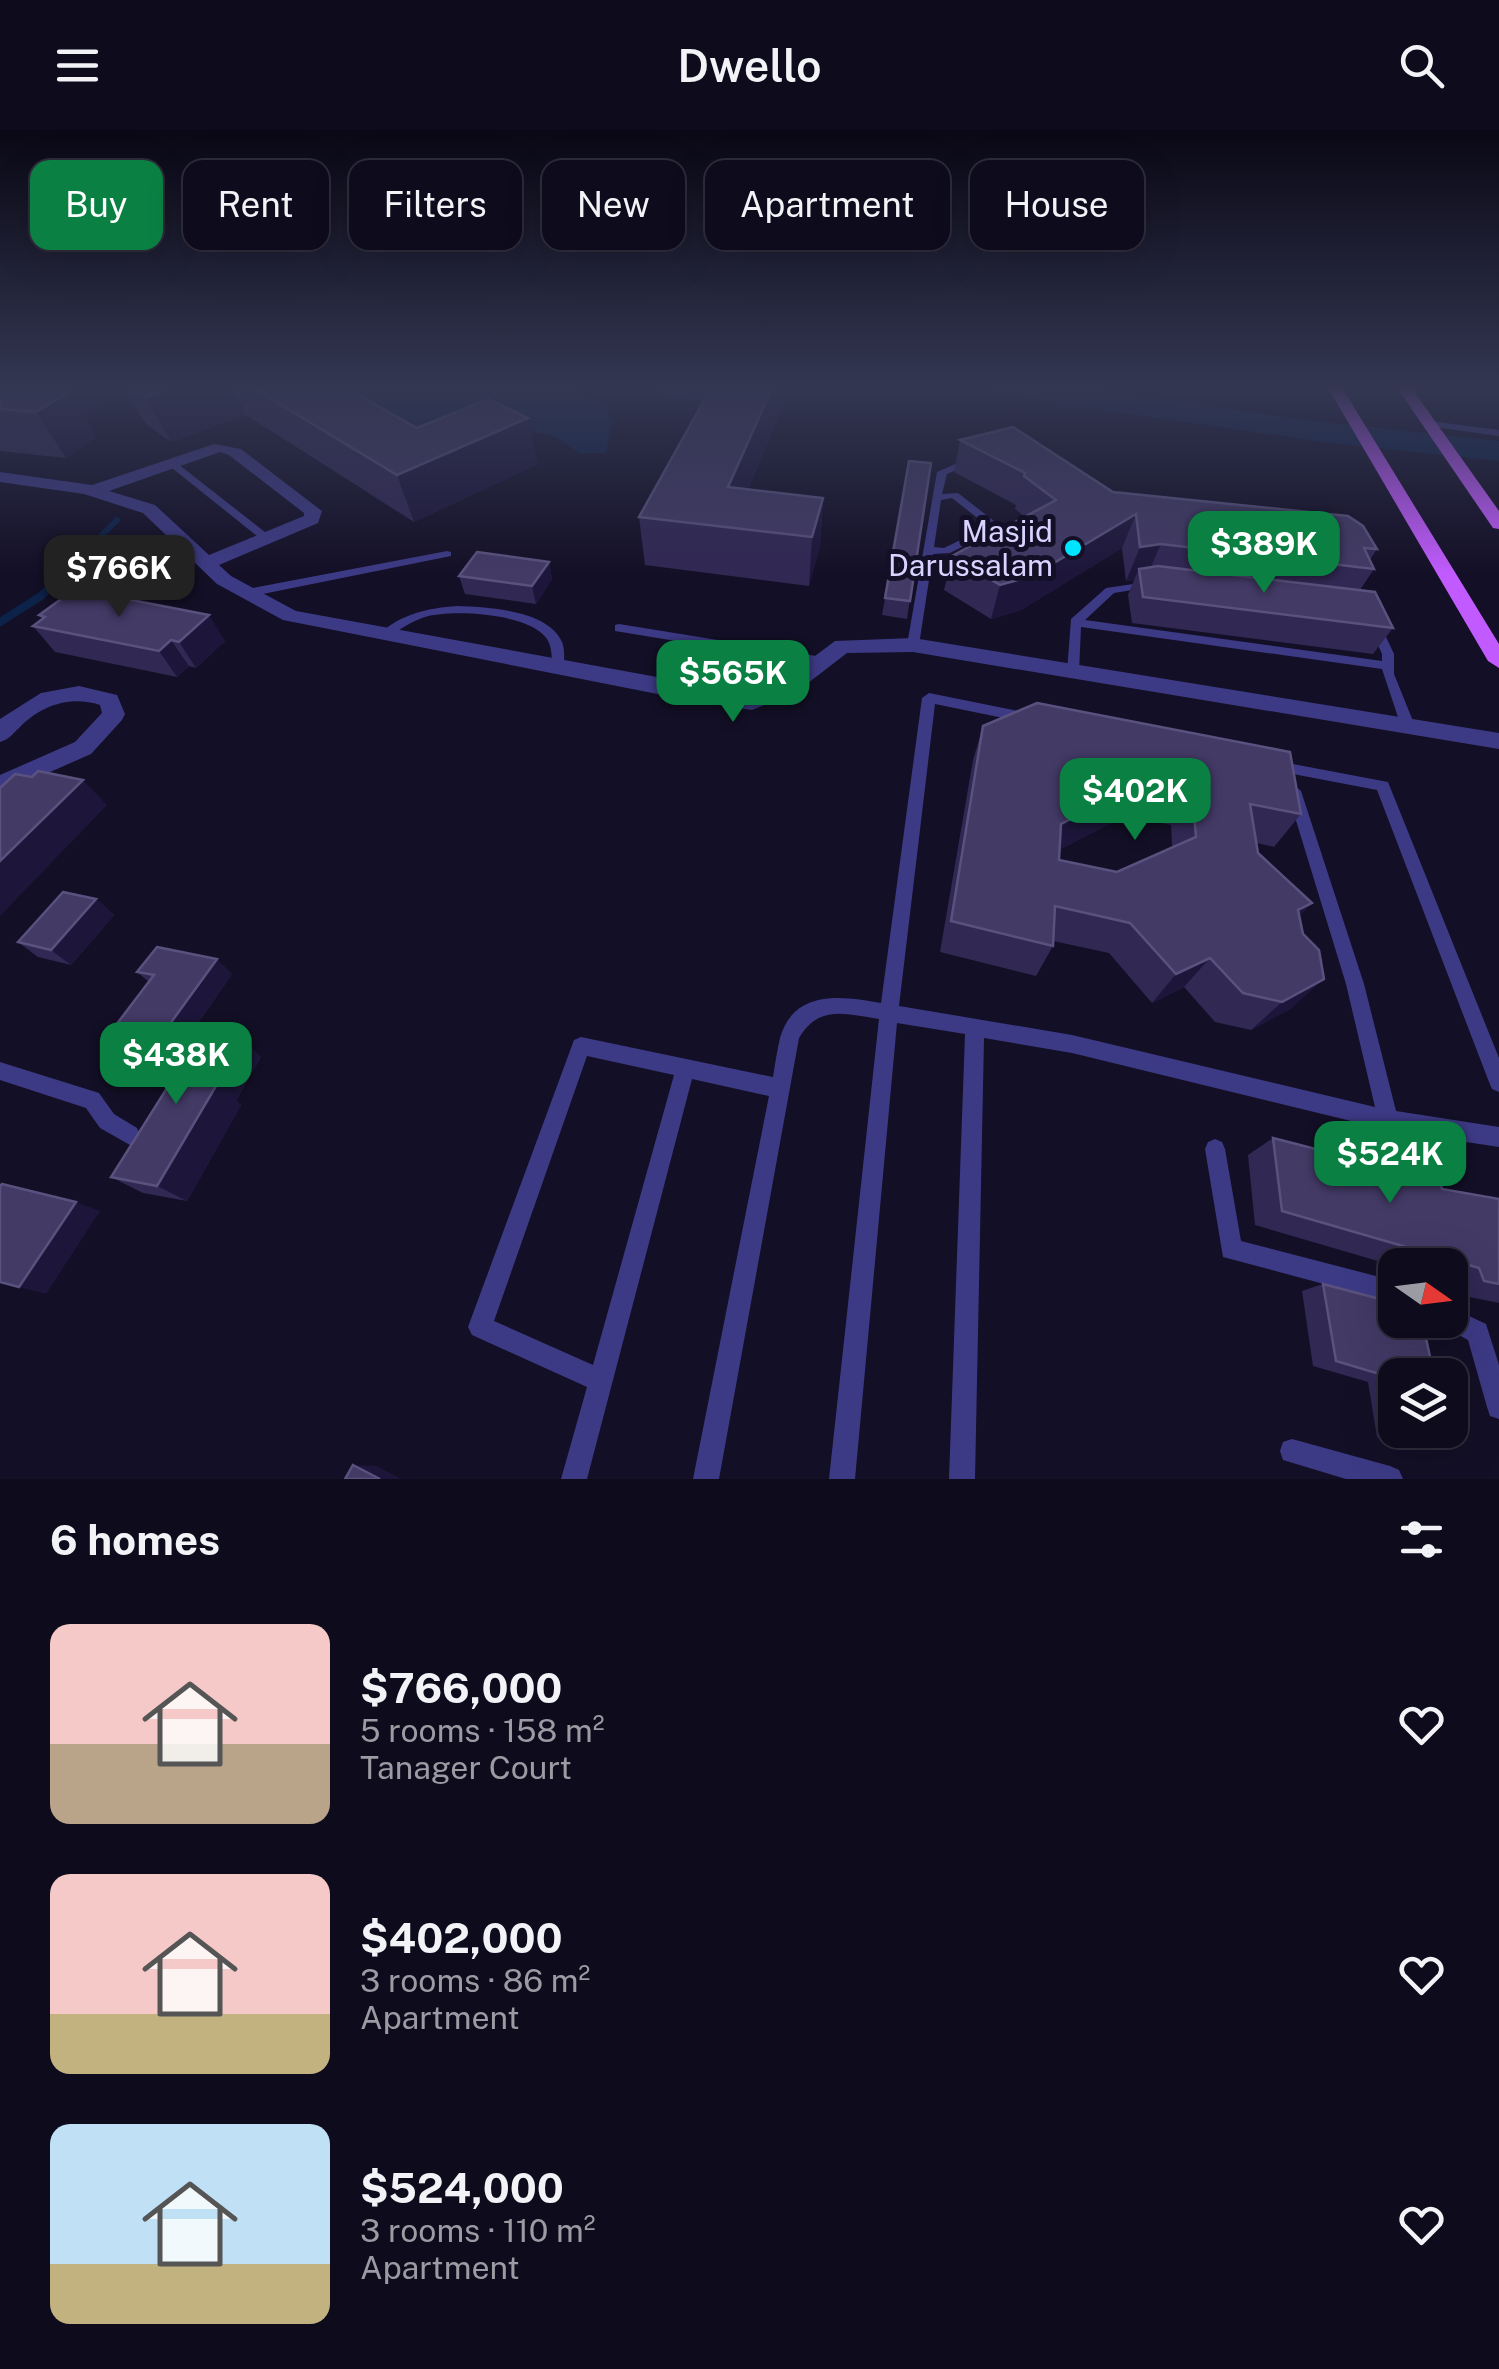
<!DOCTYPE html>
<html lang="en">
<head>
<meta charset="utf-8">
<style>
  body { margin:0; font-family:"Public Sans",sans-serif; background:#1c1929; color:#f1f3f6; height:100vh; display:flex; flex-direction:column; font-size:38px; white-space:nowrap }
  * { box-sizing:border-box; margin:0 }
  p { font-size:32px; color:#9b9ba3 }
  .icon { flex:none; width:55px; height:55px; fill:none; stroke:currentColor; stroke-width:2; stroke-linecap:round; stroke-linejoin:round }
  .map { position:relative; height:1349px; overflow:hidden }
  .details { display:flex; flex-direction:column; background:#0e0b1c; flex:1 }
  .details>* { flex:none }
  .banner { position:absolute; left:30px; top:30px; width:1440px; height:90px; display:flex; gap:20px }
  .needle { width:65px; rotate:104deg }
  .tools { position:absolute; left:1378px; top:1118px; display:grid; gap:20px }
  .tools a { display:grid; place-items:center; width:90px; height:90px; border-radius:20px; background:#0e0b1c; box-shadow:0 10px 40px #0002,0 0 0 2px #2e2b3b; font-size:50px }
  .price { position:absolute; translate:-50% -85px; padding:0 22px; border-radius:20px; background:#0b8043; color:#fff; font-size:32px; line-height:65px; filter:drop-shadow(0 2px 5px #0008) }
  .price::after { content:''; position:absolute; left:50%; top:60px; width:30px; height:22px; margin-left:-15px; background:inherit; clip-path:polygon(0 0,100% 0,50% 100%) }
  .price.active { background:#222; color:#fff }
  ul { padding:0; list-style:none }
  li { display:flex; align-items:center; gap:30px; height:250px; padding:0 50px }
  li span { display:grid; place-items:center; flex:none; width:280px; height:200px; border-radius:20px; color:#555 }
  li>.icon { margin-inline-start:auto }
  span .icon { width:120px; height:120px; fill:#fffc; stroke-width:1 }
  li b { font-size:42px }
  h2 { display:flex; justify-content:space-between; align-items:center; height:120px; padding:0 50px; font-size:42px }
  .chip { padding:0 35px; border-radius:20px; background:#0e0b1c; box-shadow:0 10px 40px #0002,0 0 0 2px #2e2b3b; font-size:35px; line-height:90px }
  .chip.active { background:#0b8043; color:#fff }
  header { display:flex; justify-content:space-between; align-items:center; height:130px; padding:0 50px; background:#0e0b1c; font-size:45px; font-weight:600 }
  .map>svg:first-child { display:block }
  .water { fill:#0c2248 }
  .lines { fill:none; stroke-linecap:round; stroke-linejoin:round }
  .stream-far1 { stroke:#0c2248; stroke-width:6 }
  .stream { stroke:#0c2248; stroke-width:8 }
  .river { fill:#0c2248; fill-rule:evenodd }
  .lane { fill:#3d3a85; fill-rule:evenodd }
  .street { fill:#3d3a85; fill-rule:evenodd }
  .primary { fill:#c25bff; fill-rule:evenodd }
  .wall { fill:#312854; fill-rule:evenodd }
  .shaded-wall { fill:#1d163a }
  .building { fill:#433a66; stroke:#5a527e; stroke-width:2.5; fill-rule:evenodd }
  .poi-dot { fill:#00e5ff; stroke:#130f26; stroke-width:4 }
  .labels { text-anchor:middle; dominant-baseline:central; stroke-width:10; stroke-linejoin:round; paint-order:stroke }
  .far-poi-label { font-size:30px; fill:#d9d4ff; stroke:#130f26; text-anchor:end }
</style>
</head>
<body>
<header><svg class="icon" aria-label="menu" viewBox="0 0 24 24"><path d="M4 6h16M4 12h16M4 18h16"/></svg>Dwello<svg class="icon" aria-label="search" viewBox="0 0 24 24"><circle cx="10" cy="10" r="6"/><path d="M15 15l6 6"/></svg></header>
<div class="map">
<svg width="1499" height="1349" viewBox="0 0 1499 1349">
  <rect width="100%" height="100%" fill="#130f26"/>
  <path class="water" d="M 341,256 L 571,256 L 605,276 L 612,291 L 606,323 L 579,323 L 556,307 L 528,301 L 415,297 Z"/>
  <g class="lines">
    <path class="stream-far1" d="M 76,431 L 117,390"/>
    <path class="stream" d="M 0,492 L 41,466 L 79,428"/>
    <path class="river" d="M 988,256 L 1068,256 L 1322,292 L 1499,311 L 1499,331 L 1322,312 L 1003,265 L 992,262 Z"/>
    <g class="lane">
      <path d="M 1430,291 L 1499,300 L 1499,306 L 1427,296 L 1427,292 Z"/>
      <path d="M 972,327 L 980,329 L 947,344 L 942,364 L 958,363 L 994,391 L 996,399 L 950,423 L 933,424 L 919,515 L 913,519 L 909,518 L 907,515 L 937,342 ZM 952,368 L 985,394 L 985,398 L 944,418 L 934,417 L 941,370 Z"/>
      <path d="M 167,330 L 173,330 L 270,406 L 270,410 L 262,410 L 167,334 Z"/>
      <path d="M 447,421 L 451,422 L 451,426 L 248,467 L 242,463 L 248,459 Z"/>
      <path d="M 1147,452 L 1153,455 L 1151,457 L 1114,463 L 1085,490 L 1382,531 L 1382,524 L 1370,497 L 1372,494 L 1380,494 L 1394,524 L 1394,544 L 1415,596 L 1408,601 L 1401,596 L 1382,539 L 1081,497 L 1079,542 L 1073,546 L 1068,545 L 1067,542 L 1071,489 L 1106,458 Z"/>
      <path d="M 457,476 C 487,477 548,480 562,512 C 565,519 564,529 564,537 L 558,541 L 553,540 C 551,530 553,518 547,509 C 529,483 453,479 425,487 C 412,491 400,499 389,507 L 385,508 L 379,504 C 401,484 428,478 457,476 Z"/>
      <path d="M 619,494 L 822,527 L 828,531 L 822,535 L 615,501 L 615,495 Z"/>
      <path d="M 929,563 L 1028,583 L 1035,588 L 1028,593 L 935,574 L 899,876 L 1072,905 L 1375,977 L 1346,854 L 1287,661 L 1294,655 L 1301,661 L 1364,854 L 1396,981 L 1499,997 L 1499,1017 L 1388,1000 L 1072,923 L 984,908 L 975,1349 L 949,1349 L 965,904 L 897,893 L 855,1349 L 829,1349 L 879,889 C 847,884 819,874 799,908 L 719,1349 L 693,1349 L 769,966 L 692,949 L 587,1349 L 561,1349 L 587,1257 L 472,1205 L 468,1197 L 574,910 L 581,907 L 773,947 C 775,934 777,921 780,908 C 794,859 842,866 881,873 L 922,568 ZM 587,926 L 674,945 L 593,1235 L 494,1191 Z"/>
      <path d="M 1277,631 L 1388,652 L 1499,928 L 1499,962 L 1492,959 L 1489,952 L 1377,660 L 1272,640 L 1270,636 Z"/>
      <path d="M 0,932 L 99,963 L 114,984 L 137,998 L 140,1005 L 137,1012 L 130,1015 L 100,998 L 86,978 L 0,950 Z"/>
      <path d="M 1215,1009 L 1222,1012 L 1225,1019 L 1241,1111 L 1395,1151 L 1395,1173 L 1223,1127 L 1205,1019 L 1208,1012 Z"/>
      <path d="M 1450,1177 L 1486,1194 L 1499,1235 L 1499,1289 L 1490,1286 L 1487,1277 L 1468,1210 L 1442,1196 L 1439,1190 L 1450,1190 Z"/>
      <path d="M 1292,1309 L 1390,1336 L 1399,1340 L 1403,1349 L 1346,1349 L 1283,1330 L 1280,1321 L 1283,1312 Z"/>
    </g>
    <g class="street">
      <path d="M 214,314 L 241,319 L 322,381 L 318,393 L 219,435 L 231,446 L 296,481 L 750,564 L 783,550 L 835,511 L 913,508 L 1499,603 L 1499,619 L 913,522 L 847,523 L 799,560 L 752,580 L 698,572 L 283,490 L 217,454 L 143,383 L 84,364 L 0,352 L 0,342 L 92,355 ZM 220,322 L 229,325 L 304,383 L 304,386 L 209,425 L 155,375 L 109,361 Z"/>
      <path d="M 79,556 L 117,565 L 125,584 L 122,590 L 91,624 L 0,664 L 0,645 L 75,612 L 102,583 L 100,575 C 70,565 40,576 19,598 C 11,605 10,609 0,612 L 0,589 L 41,563 Z"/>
    </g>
    <g class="primary">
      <path d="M 1327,256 L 1341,256 L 1499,514 L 1499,538 L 1488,531 Z"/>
      <path d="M 1396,256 L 1410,256 L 1499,381 L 1499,399 L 1493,398 Z"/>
    </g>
  </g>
  <g class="wall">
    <path d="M 0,256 L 342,256 L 417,298 L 538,334 L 414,392 L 246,285 L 171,312 L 146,294 L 128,264 L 85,283 L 95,308 L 66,328 L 0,321 Z"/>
    <path d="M 654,256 L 791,256 L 748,360 L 823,368 L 820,416 L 809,456 L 645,435 L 639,387 L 704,271 L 655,266 Z"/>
    <path d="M 960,310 L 1113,362 L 1377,419 L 1370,430 L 1374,439 L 1360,460 L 1393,498 L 1373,524 L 1132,493 L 1128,465 L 1134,450 L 1126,451 L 1122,418 L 1021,480 L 991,489 L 944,460 L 952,426 L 1025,387 L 1015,379 L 1016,375 L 954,342 Z"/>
    <path d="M 909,331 L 931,333 L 907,489 L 882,485 Z"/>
    <path d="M 549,432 L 552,449 L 536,474 L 465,464 L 459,446 Z"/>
    <path d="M 39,485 L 225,511 L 196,538 L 189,536 L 177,547 L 55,522 L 33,496 L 42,489 Z"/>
    <path d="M 983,596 L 1301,684 L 1274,717 L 1257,713 L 1258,723 L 1312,773 L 1299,786 L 1292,878 L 1251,900 L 1215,892 L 1184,857 L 1152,873 L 1109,823 L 1053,811 L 1053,816 L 1036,846 L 940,822 L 973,630 ZM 1127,685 L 1171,695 L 1172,717 L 1117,742 L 1059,730 L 1059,720 Z"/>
    <path d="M 96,769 L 114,785 L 71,835 L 38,827 L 18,812 Z"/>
    <path d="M 137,842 L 232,844 L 194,899 L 238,906 L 261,927 L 236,971 L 241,975 L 187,1071 L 143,1063 L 111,1047 L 171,952 L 162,945 L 177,923 L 133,913 L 113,899 L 149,852 Z"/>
    <path d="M 1273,1008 L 1442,1059 L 1499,1069 L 1499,1173 L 1450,1163 L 1450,1135 L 1395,1136 L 1255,1095 L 1248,1025 Z"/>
    <path d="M 1323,1154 L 1395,1245 L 1395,1300 L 1446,1300 L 1450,1318 L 1422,1320 L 1377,1307 L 1368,1252 L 1313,1236 L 1302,1161 Z"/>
  </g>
  <g class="shaded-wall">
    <path d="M 65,256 L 124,256 L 128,264 L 85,283 L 95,308 L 66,328 L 36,282 Z"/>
    <path d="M 178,256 L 232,256 L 246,285 L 171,312 L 146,267 Z"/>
    <path d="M 773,256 L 791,256 L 732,398 L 728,357 Z"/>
    <path d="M 528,288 L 538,334 L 414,392 L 397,345 Z"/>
    <path d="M 823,368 L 820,416 L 809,456 L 812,407 Z"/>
    <path d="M 1136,384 L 1122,418 L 1021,480 L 991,489 L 1000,455 Z"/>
    <path d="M 1161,414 L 1146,448 L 1139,439 L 1134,450 L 1126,451 L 1140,417 Z"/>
    <path d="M 549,432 L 552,449 L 536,474 L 532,456 Z"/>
    <path d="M 209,485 L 225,511 L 196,538 L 179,512 Z"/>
    <path d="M 171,510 L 189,536 L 177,547 L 159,521 Z"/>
    <path d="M 83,650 L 107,675 L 0,786 L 0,731 Z"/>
    <path d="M 1146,652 L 1127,685 L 1046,727 L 1061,694 Z"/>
    <path d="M 96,769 L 114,785 L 71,835 L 51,820 Z"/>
    <path d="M 1312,773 L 1282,804 L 1298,780 Z"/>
    <path d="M 1210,828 L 1184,857 L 1152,873 L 1176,844 Z"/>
    <path d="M 217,829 L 232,844 L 177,923 L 159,909 Z"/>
    <path d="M 1324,849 L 1292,878 L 1251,900 L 1282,872 Z"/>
    <path d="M 238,906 L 261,927 L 236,971 L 241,975 L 187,1071 L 157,1056 L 209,954 Z"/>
    <path d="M 76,1072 L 100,1081 L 46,1164 L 19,1157 Z"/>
    <path d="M 353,1335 L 377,1336 L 401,1349 L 380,1349 Z"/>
  </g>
  <g class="building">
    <path d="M 0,256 L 65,256 L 68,263 L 36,282 L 0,279 Z"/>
    <path d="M 130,256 L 178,256 L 146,267 Z"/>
    <path d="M 250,256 L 342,256 L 417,298 L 488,269 L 528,288 L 397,345 Z"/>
    <path d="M 712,256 L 773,256 L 728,357 L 823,368 L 812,407 L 639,387 Z"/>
    <path d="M 1013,297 L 1113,362 L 1348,386 L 1363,396 L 1377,419 L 1364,418 L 1374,439 L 1161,414 L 1140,417 L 1136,384 L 1032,446 L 1000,455 L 952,426 L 1056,370 L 1024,346 L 1025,343 L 960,310 Z"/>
    <path d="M 909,331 L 931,333 L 910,471 L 885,468 Z"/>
    <path d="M 477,422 L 549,432 L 532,456 L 459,446 Z"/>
    <path d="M 1158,436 L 1375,462 L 1393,498 L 1143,467 L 1139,439 Z"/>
    <path d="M 75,459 L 209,485 L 179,512 L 171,510 L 159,521 L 33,496 L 45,487 L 39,485 Z"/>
    <path d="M 1037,573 L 1290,622 L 1301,684 L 1250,674 L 1258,723 L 1312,773 L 1298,780 L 1303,804 L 1319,820 L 1324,849 L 1282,872 L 1243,863 L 1210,828 L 1176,844 L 1130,793 L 1055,776 L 1053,816 L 951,791 L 983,596 ZM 1146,652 L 1192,661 L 1196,707 L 1117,742 L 1059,730 L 1061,694 Z"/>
    <path d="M 38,641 L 83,650 L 0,731 L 0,658 L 15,644 L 32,647 Z"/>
    <path d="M 63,762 L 96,769 L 51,820 L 18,812 Z"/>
    <path d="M 157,817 L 217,829 L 159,909 L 113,899 L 154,845 L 137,842 Z"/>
    <path d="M 192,899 L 238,906 L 209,954 L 216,956 L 157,1056 L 111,1047 L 174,947 L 162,945 Z"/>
    <path d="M 1273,1008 L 1440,1051 L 1442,1059 L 1499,1069 L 1499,1154 L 1484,1151 L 1479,1138 L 1282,1081 Z"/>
    <path d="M 2,1054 L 76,1072 L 19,1157 L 0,1152 L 0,1056 Z"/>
    <path d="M 1323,1154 L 1395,1173 L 1395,1190 L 1422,1190 L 1434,1245 L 1395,1245 L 1395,1260 L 1393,1248 L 1336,1231 Z"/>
    <path d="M 1403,1300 L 1446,1300 L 1450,1318 L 1404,1305 Z"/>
    <path d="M 353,1335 L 380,1349 L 345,1349 Z"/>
  </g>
  <linearGradient id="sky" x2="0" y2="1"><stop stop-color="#0a0815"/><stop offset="0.58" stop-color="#333752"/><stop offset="1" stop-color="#333752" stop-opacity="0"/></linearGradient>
  <rect width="1499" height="445" fill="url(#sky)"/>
  <circle class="poi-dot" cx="1073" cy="418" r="10"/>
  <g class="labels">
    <g class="far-poi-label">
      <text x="1053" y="401">Masjid<tspan x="1053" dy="34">Darussalam</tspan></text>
    </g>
  </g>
</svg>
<div class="tools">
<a><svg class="needle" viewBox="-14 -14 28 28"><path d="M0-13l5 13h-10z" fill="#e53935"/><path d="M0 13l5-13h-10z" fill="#9b9ba3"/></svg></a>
<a><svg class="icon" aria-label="layers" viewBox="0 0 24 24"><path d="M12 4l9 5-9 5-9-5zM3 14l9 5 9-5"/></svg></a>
</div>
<b class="price" style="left:1264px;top:466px">$389K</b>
<b class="price active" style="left:119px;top:490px">$766K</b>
<b class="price" style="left:733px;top:595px">$565K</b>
<b class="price" style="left:1135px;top:713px">$402K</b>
<b class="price" style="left:176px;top:977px">$438K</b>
<b class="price" style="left:1390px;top:1076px">$524K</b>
<div class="banner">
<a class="chip active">Buy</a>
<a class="chip">Rent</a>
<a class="chip">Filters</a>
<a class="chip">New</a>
<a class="chip">Apartment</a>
<a class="chip">House</a>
</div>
</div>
<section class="details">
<h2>6 homes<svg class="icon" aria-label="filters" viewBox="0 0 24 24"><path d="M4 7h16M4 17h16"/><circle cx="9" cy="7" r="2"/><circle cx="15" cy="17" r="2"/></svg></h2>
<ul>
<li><span style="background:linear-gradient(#f6c9c9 60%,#b9a48a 0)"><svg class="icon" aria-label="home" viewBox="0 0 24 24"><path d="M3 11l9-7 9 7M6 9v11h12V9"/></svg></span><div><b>$766,000</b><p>5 rooms · 158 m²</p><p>Tanager Court</p></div><svg class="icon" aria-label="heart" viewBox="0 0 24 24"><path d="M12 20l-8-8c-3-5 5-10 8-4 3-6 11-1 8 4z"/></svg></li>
<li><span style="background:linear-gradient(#f6c9c9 70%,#c2b280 0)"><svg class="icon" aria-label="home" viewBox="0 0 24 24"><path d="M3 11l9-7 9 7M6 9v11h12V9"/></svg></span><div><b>$402,000</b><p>3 rooms · 86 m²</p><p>Apartment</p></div><svg class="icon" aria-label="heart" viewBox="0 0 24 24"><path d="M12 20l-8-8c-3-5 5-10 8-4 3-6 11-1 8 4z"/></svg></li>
<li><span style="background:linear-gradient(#bfe0f5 70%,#c2b280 0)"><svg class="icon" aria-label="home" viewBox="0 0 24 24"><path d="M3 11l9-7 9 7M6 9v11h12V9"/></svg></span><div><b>$524,000</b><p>3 rooms · 110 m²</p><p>Apartment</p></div><svg class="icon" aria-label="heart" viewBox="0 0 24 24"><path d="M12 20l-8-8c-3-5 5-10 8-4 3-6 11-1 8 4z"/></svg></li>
</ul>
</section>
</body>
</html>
